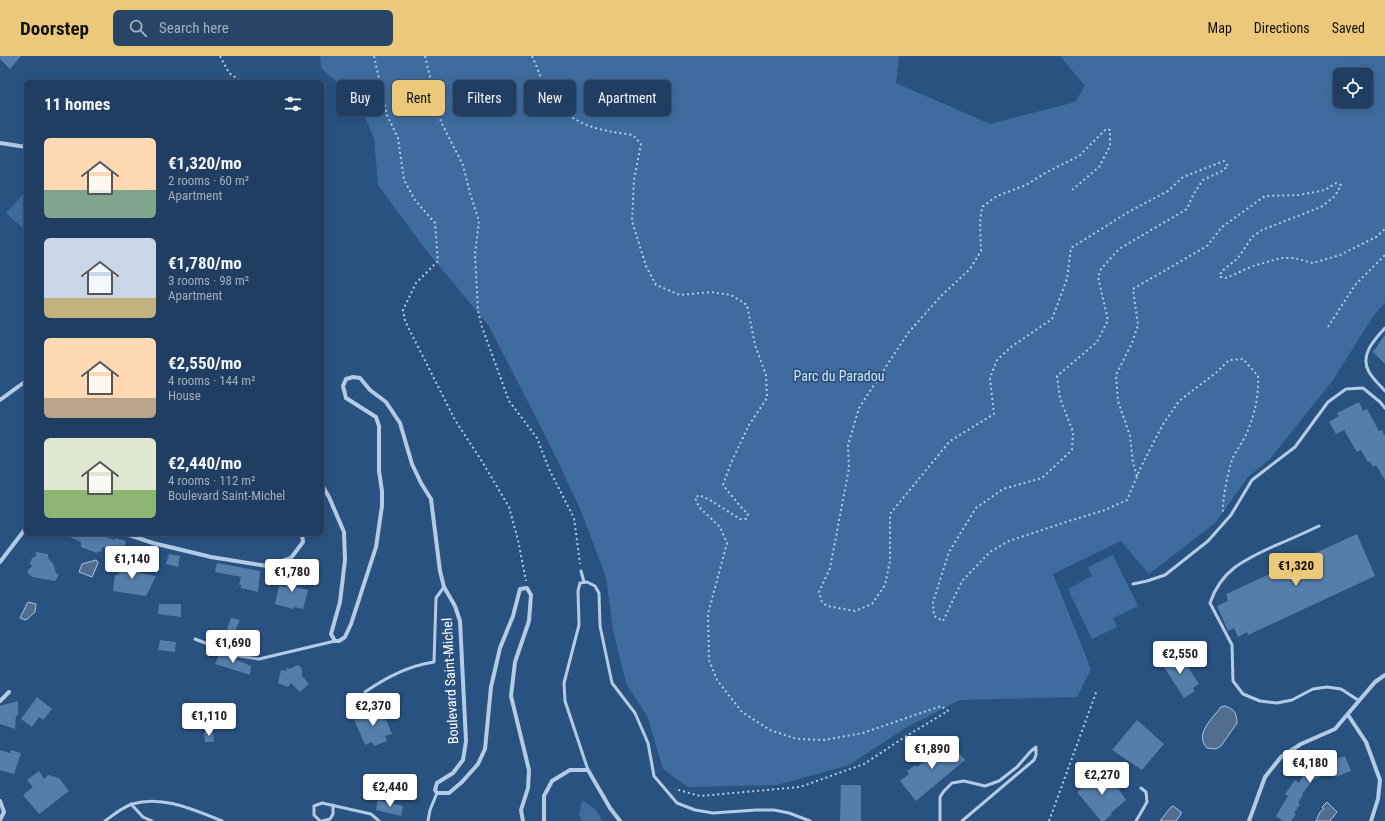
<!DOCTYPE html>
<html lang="en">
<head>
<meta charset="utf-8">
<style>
  body { margin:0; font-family:"Roboto Condensed",sans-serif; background:#284567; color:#f1f3f6; height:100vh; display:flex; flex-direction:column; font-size:15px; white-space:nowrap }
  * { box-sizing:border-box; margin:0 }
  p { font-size:13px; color:#a2aebd }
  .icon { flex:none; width:22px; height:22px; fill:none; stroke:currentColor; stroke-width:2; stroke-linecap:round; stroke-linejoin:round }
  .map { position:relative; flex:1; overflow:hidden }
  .details { position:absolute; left:24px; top:24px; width:300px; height:456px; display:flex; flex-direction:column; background:#203e61; border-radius:6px; box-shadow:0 2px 10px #0003,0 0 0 1px #3d5776 }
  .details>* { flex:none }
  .hud { position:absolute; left:336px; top:24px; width:380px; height:36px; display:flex; gap:8px }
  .fabs { position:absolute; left:1333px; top:12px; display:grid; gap:8px }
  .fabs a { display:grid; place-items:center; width:40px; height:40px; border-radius:6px; background:#203e61; box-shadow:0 2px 10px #0003,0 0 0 1px #3d5776; font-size:20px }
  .price { position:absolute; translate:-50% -34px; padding:0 9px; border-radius:4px; background:#fff; color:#222; font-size:13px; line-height:26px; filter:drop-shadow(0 1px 2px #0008) }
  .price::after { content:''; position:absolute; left:50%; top:24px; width:12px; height:9px; margin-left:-6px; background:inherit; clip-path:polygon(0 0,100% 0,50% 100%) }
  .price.selected { background:#ecc87a; color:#111 }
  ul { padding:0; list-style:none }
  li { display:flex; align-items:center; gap:12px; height:100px; padding:0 20px }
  li span { display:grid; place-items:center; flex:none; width:112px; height:80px; border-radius:6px; color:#555 }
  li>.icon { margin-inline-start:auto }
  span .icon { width:48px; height:48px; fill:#fffc; stroke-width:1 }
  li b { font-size:17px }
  h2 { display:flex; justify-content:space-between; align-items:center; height:48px; padding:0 20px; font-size:17px }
  .chip { padding:0 14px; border-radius:6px; background:#203e61; box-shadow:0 2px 10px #0003,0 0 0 1px #3d5776; font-size:14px; line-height:36px }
  .chip.selected { background:#ecc87a; color:#111 }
  header { display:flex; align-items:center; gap:24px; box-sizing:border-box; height:56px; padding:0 20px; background:#ecc87a; color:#111 }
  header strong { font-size:19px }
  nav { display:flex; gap:22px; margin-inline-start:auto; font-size:14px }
  .search { width:280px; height:36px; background:#284567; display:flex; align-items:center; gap:10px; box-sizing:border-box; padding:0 14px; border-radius:6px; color:#a2aebd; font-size:15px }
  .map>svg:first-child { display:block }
  .green { fill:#3f6c9e; fill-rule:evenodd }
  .water { fill:#516e8e; stroke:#a7c6e6 }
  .building { fill:#567eab }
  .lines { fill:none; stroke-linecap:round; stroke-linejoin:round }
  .path { stroke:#b2cbe6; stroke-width:2; stroke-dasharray:2 3; stroke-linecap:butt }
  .lane { stroke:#b2cbe6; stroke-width:3 }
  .street { stroke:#b2cbe6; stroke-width:4 }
  .labels { text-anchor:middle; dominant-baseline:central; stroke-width:3.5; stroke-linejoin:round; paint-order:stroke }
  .park-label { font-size:14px; fill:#d5e4f5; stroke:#2a5281 }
  .street-label { font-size:14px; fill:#fff; stroke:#2a5281 }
</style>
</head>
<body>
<header>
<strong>Doorstep</strong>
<div class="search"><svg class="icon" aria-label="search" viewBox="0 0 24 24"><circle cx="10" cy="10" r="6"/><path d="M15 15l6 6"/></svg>Search here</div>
<nav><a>Map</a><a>Directions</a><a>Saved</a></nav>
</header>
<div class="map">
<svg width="1385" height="765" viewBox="0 0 1385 765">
  <rect width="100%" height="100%" fill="#2a5281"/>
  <g class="green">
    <path d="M 320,0 L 899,0 L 896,27 L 990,68 L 1075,46 L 1085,30 L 1060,0 L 1385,0 L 1385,247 L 1374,259 L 1333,324 L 1270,403 L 1248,421 L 1215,467 L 1149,518 L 1121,485 L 1053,518 L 1091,613 L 1077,641 L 960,644 L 907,671 L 849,709 L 777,729 L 688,731 L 663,713 L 648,662 L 626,627 L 613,574 L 606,521 L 581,455 L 554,397 L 489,270 L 426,194 L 378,129 L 374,82 L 357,44 L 321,12 ZM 1340,19 L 1366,19 L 1366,45 L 1340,45 Z"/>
    <path d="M 25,136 L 26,137 L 26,175 L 6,157 Z"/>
    <path d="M 1113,499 L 1138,550 L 1113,562 L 1117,571 L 1092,583 L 1068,533 L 1092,520 L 1088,511 Z"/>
    <path d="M 582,745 C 591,749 599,755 602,765 L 583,765 L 579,759 Z"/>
  </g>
  <g class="water">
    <path d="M 96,504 L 98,507 L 92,521 L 79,516 L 82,508 Z"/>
    <path d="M 28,546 L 36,548 L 35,556 L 26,564 L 20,562 Z"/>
    <path d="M 1225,650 C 1234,653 1237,657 1237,667 L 1221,690 L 1216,693 L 1207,692 C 1194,678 1212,663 1221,651 Z"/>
    <path d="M 1327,746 L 1337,756 L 1330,765 L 1316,765 L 1320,756 L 1324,753 L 1322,751 Z"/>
    <path d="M 1173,750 L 1181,756 L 1181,758 L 1176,765 L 1160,765 L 1171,751 Z"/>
  </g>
  <g class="building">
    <path d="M 0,0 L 21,0 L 10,13 L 0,3 Z"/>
    <path d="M 1385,279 L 1385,308 L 1373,296 Z"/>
    <path d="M 1359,346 L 1363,355 L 1367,353 L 1379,375 L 1382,374 L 1385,380 L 1385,424 L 1376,409 L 1373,411 L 1370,405 L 1368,406 L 1361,394 L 1357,396 L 1344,374 L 1336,378 L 1329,366 L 1339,360 L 1337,357 Z"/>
    <path d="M 63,478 L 97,478 L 115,484 L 115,482 L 126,485 L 123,497 L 102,491 L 101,496 L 98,495 L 97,497 L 81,491 L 81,486 Z"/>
    <path d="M 1357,478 L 1375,520 L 1248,579 L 1247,576 L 1238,581 L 1234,572 L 1228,575 L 1217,550 L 1228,545 L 1226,538 Z"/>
    <path d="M 36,496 L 48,498 L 48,502 L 53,508 L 56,517 L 59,519 L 55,525 L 32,521 L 27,516 L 32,510 L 30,508 L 32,502 L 36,500 Z"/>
    <path d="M 169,498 L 180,500 L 178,511 L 166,508 Z"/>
    <path d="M 119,504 L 141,509 L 139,517 L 156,520 L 146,540 L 113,535 L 115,519 L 118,519 Z"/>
    <path d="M 217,507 L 260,515 L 258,536 L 241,532 L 241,529 L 239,529 L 241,521 L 215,516 Z"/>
    <path d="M 289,513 L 299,515 L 295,531 L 308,534 L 303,553 L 294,551 L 293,553 L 275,548 L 279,530 L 285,531 Z"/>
    <path d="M 159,548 L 181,548 L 181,561 L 158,558 Z"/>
    <path d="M 231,562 L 240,564 L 234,577 L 227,573 Z"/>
    <path d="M 160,584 L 176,586 L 175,596 L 158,594 Z"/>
    <path d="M 1173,596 L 1181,609 L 1182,608 L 1184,610 L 1186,608 L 1199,628 L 1193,632 L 1195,635 L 1184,642 L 1160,605 Z"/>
    <path d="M 220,597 L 251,610 L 250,619 L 215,608 Z"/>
    <path d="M 297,609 L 301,611 L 302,614 L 302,620 L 309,628 L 300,636 L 291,627 L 288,631 L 278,627 L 281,614 L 286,615 L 287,612 L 290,613 Z"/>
    <path d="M 37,641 L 52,653 L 43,664 L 39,661 L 32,671 L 21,663 Z"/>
    <path d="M 18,645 L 18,660 L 16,659 L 15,673 L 0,668 L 0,650 Z"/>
    <path d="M 381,651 L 392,678 L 385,680 L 387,685 L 374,690 L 372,686 L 365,689 L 353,661 Z"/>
    <path d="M 189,653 L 206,662 L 206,672 L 189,664 Z"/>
    <path d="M 1137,664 L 1164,688 L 1142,714 L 1112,694 Z"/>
    <path d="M 204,676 L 213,676 L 214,686 L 205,686 Z"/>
    <path d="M 948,684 L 965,704 L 916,745 L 900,725 L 909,718 L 907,715 L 915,709 L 917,711 L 932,698 L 930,696 L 937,690 L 939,691 Z"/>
    <path d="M 0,694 L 10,697 L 11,694 L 21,697 L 14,718 L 0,714 Z"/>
    <path d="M 1345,700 L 1351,715 L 1336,721 L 1334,717 L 1325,720 L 1324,719 L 1313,724 L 1302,738 L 1303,739 L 1298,747 L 1300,748 L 1294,757 L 1296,758 L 1291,765 L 1283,765 L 1276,760 L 1288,740 L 1285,738 L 1295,724 L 1299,727 L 1304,718 L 1314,713 L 1312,709 L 1318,707 L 1318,705 L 1327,701 L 1329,705 Z"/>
    <path d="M 1105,713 L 1126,744 L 1111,757 L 1112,758 L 1104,765 L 1101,765 L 1077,736 Z"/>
    <path d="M 39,715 L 44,723 L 48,719 L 59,722 L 69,735 L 39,758 L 23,739 L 33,731 L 27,724 Z"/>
    <path d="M 841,729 L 861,729 L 861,765 L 840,765 Z"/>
    <path d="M 378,744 L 403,750 L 401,760 L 376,754 Z"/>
  </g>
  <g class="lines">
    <g class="path">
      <path d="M 220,0 L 229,17 L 242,26"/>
      <path d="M 374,0 L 387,59 L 398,82 L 404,124 L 415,144 L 435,167 L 438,205 L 416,227 L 403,254 L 405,265 L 455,364 L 483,407 L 509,451 L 518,484 L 526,525"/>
      <path d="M 425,0 L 441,66 L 463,109 L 470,137 L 479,165 L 475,198 L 478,255 L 482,271 L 509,345 L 537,382 L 549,413 L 574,462 L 580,508"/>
      <path d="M 532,0 C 538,13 543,28 550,39 C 572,71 599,74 633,79 L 641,88 L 634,124 L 632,165 L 646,210 L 656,229 L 680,239 L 711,236 L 731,239 L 747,249 L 755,289 L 766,319 L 767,342 L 749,369 L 731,407 L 723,429 L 740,450 L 748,458 L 746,463 L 740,463 L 710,444 L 699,439 L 695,442 L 699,451 L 720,471 L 727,487 L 708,558 L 709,604 L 717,624 L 742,656 L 770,674 L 797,683 L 824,684 L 863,677 L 941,650 L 948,655 L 908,679 L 864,708 L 800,731 L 700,740 L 675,733"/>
      <path d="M 1072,134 L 1099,111 L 1110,90 L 1110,74 L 1106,73 L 1079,100 L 1047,116 L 1026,129 L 997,140 L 982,151 L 980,166 L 981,195 L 970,213 L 941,240 L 908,277 L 859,352 L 848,389 L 849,412 L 830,512 L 819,536 L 822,546 L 827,550 L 855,555 L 872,548 L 885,529 L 890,505 L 890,458 L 950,385 L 994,358 L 990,322 L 997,304 L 1011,291 L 1052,263 L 1067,223 L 1071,192 L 1130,155 L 1168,135 L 1183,121 L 1224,105 L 1228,110 L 1222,115 L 1203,124 L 1193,139 L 1187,153 L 1119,193 L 1101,213 L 1098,221 L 1108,264 L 1097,286 L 1057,320 L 1060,342 L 1073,376 L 1072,394 L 1042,422 L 1003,433 L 976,452 L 949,496 L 933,546 L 934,560 L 943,565 L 962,525 L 990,496 L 1009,485 L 1069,465 L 1105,454 L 1127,444 L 1141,411 L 1162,370 L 1179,345 L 1217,316 L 1229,304 L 1243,303 L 1258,320 C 1259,338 1255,357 1248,374 C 1244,385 1236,394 1232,404 C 1228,415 1222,445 1223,456"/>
      <path d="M 1328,271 L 1355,229 L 1385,199"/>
      <path d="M 1137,420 L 1133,407 L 1130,380 L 1118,345 L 1116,319 L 1132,287 L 1138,269 L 1133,233 L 1207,190 L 1222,171 L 1265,140 L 1299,139 L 1325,134 L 1336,127 L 1341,129 L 1335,140 L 1321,151 L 1262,174 L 1252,181 L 1238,202 L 1221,216 L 1220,221 L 1226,222 L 1253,210 L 1281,202 L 1294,202 L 1313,207 L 1340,199 L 1376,181 L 1385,173"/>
      <path d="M 1049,765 L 1097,634"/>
    </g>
    <g class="lane">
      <path d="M 1385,272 C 1375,283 1359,299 1369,316 C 1373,323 1380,329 1385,335"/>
      <path d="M 1319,470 C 1304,477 1289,484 1274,490 C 1244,504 1221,514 1210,547 L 1232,589 L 1233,625 L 1243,638 L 1260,645 L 1277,647 L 1292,644 L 1313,633 L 1327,631 L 1341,633 L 1358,644"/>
      <path d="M 581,515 L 584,526"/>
      <path d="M 1133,528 L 1147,525 L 1165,519 L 1208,485 L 1231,459 L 1252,424 L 1295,391 L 1328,346 L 1346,333 L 1363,332 L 1380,346 L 1385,352"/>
      <path d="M 195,583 L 239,600 L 259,603 L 335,585"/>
      <path d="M 365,636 C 387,621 408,610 434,606 L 436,542 L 444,531"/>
      <path d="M 588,714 L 565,645 L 564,627 L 579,569 L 578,535 L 580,527 L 587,526 L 595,530 L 599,537 L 600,570 L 612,627 L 635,657 L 648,687 L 654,720 L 677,747 L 695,754 L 713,757 L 756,754 L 774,754 L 789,757 L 810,765"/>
      <path d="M 131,748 L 143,761 L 152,765"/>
      <path d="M 105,765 C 113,759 123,751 132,748 C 163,739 194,754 222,765"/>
      <path d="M 320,765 L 314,759 L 314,750 L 322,747 L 371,758 L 379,765"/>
      <path d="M 322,765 L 330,763 L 333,758 L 333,749"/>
      <path d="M 428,765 L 430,754 L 437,737"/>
      <path d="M 940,765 L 940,741 L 944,735 L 952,727 L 964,725 L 985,730 L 999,725 L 1017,711 L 1031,695 L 1036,691 L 1036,699 L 1034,704 L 962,765"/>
      <path d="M 1136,765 L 1147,746 L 1146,736 L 1141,732"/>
    </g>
    <g class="street">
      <path d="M 0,87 L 26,91"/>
      <path d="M 0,344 L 26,325"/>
      <path d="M 322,429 L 329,441 L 344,476 L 345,504 L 340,546 L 331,578 L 335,585 L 339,585 L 345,581 L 351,568 L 376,491 L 382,450 L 382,435 L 379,415 L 379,370 L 376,361 L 346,342 L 343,330 L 346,323 L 353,321 L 360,322 L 370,334 L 386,346 L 400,367 L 412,408 L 421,427 L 431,443 L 440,515 L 444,531 L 455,550 L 460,565 L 466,685 L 463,704 L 453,717 L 437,727 L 435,734 L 437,737 L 449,737 L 462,726 L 478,708 L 485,693 L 491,631 L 500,592 L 513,560 L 520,533 L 527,532 L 531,539 L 529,565 L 515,606 L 511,640 L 529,714 L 528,732 L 521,754 L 523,765"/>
      <path d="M 126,478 L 153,487 L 211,501 L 267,510 L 291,502 L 303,486 L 302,478"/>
      <path d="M 0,506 L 26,472"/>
      <path d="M 0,645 L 9,636"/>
      <path d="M 1348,659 L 1366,686 L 1380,724 L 1378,743 L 1371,765"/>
      <path d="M 0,745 L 4,756 L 0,764"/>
      <path d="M 544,765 L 544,740 L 552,725 L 570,714 L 588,714 L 610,752 L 620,765"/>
      <path d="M 1249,765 L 1265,721 L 1281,701 L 1301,688 L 1335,673 L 1375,626 L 1385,619"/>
    </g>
  </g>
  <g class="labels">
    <g class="park-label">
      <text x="839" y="320">Parc du Paradou</text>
    </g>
    <g class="street-label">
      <text transform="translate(450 625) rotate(-93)">Boulevard Saint-Michel</text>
    </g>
  </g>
</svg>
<div class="fabs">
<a><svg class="icon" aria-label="locate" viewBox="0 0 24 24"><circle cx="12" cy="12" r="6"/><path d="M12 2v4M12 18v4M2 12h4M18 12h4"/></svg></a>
</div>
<b class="price" style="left:132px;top:524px">€1,140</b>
<b class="price selected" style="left:1296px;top:531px">€1,320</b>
<b class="price" style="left:292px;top:537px">€1,780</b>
<b class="price" style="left:233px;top:608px">€1,690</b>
<b class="price" style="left:1180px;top:619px">€2,550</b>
<b class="price" style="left:373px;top:671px">€2,370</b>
<b class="price" style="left:209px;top:681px">€1,110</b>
<b class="price" style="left:932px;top:714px">€1,890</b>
<b class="price" style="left:1310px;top:728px">€4,180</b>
<b class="price" style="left:1102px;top:740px">€2,270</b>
<b class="price" style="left:390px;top:752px">€2,440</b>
<div class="hud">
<a class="chip">Buy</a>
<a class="chip selected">Rent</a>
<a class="chip">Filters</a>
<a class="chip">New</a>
<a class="chip">Apartment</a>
</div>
<section class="details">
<h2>11 homes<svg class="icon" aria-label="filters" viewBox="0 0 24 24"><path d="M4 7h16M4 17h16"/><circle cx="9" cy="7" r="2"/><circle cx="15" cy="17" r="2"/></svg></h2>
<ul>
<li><span style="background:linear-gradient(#ffd9b3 65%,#7fa58c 0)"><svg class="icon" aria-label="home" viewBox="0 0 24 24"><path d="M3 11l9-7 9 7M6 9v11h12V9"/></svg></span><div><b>€1,320/mo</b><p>2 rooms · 60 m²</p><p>Apartment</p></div></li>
<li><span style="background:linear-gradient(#c9d6e8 75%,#c2b280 0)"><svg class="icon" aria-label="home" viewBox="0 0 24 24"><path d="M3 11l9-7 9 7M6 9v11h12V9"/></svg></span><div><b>€1,780/mo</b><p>3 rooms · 98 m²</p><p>Apartment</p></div></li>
<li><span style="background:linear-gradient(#ffd9b3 75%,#b9a48a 0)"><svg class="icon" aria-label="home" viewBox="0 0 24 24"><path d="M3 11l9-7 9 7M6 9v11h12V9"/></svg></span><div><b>€2,550/mo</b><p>4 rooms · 144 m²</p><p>House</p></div></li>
<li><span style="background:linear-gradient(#dfe7d0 65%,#8fb573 0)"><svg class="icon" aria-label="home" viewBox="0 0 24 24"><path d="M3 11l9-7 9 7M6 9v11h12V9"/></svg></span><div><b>€2,440/mo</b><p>4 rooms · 112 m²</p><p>Boulevard Saint-Michel</p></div></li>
</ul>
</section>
</div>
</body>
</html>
